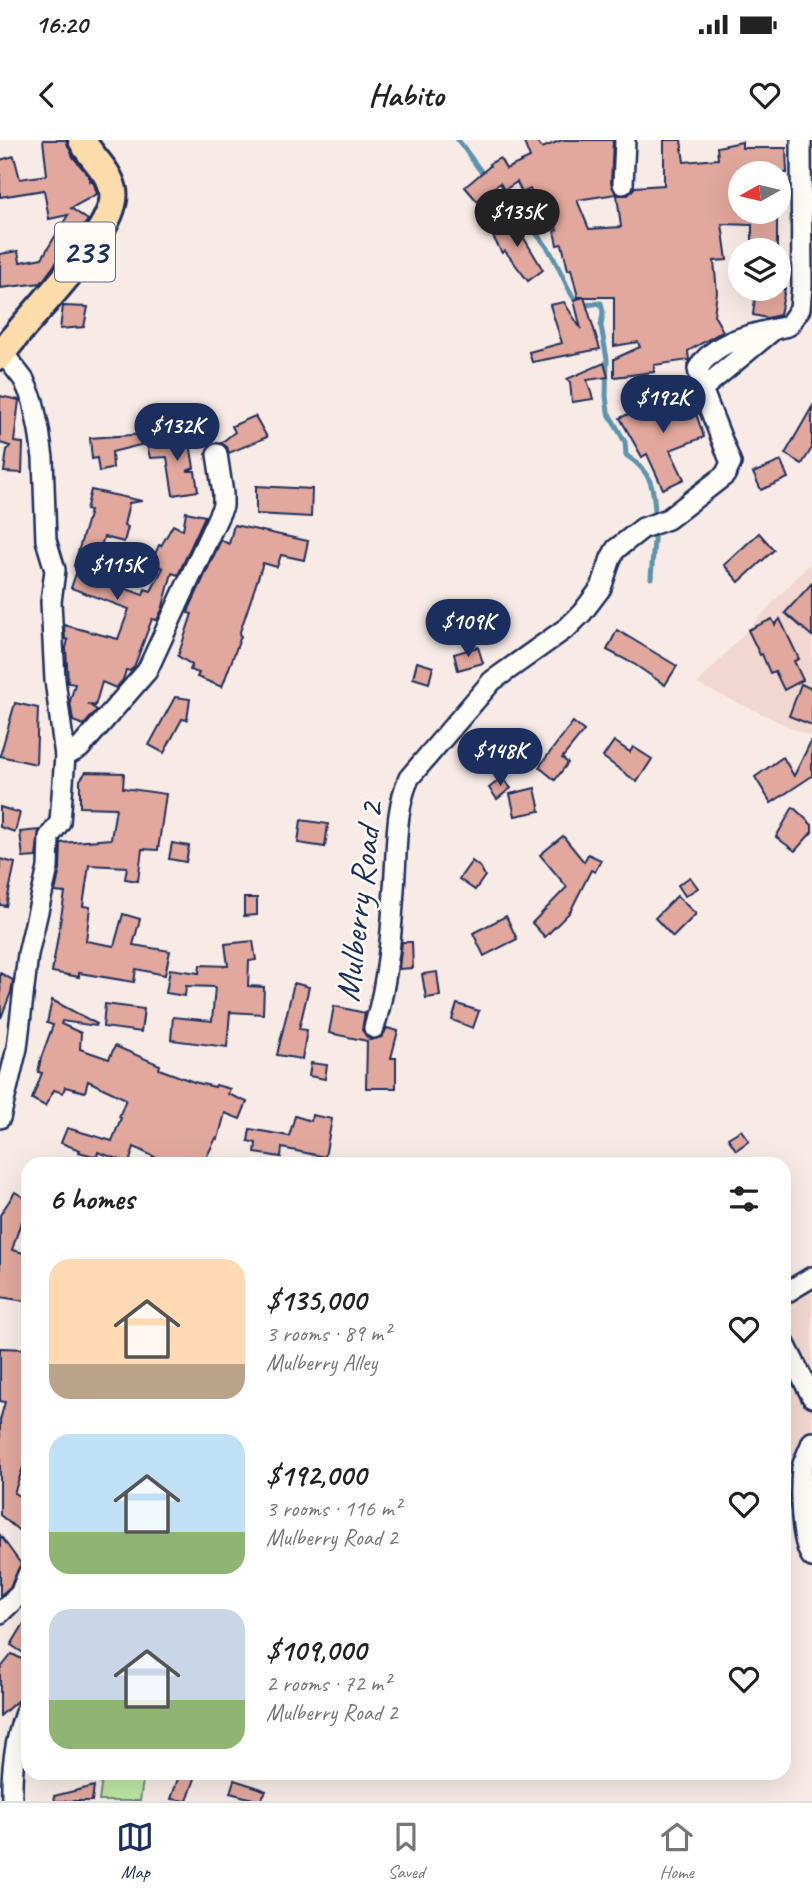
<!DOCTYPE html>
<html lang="en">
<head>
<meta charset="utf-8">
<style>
  body { margin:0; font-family:Caveat,sans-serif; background:#f6f6f6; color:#222; height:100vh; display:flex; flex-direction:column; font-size:26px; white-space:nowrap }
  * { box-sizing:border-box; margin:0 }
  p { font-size:23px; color:#767676 }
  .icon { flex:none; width:38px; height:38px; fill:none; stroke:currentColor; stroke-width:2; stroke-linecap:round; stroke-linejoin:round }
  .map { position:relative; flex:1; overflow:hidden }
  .side { position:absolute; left:21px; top:1017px; width:770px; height:623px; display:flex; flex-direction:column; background:#fff; border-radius:21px; box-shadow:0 7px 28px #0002 }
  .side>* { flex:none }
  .needle { width:46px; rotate:262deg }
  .controls { position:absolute; left:728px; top:21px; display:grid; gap:14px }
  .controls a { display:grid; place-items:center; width:63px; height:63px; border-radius:50%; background:#fff; box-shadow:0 7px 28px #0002; font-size:35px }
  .price { position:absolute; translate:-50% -60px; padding:0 16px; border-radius:24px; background:#1b2f5e; color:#fff; font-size:23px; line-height:46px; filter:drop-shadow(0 2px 4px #0008) }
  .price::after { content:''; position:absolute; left:50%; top:42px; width:21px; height:16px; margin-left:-10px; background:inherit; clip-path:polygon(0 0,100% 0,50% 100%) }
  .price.active { background:#222; color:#fff }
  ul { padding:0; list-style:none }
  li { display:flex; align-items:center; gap:21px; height:175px; padding:0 28px }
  li span { display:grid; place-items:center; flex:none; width:196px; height:140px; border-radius:21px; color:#555 }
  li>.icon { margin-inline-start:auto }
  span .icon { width:84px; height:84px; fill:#fffc; stroke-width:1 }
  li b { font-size:30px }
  h2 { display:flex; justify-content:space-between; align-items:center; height:84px; padding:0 28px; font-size:30px }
  .status { display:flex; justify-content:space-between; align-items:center; height:49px; padding:0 35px; background:#fff; direction:ltr }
  .status svg { height:19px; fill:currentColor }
  header { display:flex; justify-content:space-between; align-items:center; height:91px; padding:0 28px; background:#fff; font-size:32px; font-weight:800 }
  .tab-bar { display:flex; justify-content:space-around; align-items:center; height:98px; border-top:2px solid #e0e0e0; background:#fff; font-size:19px; color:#767676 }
  .tab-bar a { display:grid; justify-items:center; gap:4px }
  .tab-bar .active { color:#1b2f5e }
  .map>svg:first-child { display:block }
  .built { fill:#f1d7cf }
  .green { fill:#bde7a3; stroke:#6c8b80; stroke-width:2 }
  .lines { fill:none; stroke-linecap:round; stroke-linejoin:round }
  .stream { stroke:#5c94ae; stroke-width:5 }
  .building { fill:#e2a89d; stroke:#1b2f5e; stroke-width:2 }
  .minor-casing { stroke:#1b2f5e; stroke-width:24 }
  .major-casing { stroke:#1b2f5e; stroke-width:32 }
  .minor { stroke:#fdfcf7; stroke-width:19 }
  .major { stroke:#fddcac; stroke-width:26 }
  .labels { text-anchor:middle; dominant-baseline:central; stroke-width:5; stroke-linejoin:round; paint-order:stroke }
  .shield { fill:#fdfcf7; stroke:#5f6c8c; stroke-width:2 }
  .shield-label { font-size:33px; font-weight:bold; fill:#1b2f5e }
  .street-label { font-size:35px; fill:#1b2f5e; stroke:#fdfcf7 }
</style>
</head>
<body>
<div class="status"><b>16:20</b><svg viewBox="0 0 49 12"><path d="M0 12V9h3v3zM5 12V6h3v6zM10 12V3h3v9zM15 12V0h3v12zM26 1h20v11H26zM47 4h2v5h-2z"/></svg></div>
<header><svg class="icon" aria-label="back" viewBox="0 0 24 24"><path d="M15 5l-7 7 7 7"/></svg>Habito<svg class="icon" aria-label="heart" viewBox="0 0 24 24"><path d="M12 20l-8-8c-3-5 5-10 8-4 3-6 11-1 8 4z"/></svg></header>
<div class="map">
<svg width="812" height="1661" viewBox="0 0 812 1661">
  <rect width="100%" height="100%" fill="#f8ebe5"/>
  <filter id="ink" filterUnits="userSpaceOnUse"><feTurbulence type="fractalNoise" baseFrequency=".0143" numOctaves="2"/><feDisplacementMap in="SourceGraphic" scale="14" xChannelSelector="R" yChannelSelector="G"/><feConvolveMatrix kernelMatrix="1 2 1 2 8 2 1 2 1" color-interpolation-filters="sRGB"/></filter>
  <g filter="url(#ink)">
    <g class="built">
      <path d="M 812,421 L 812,597 L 697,544 Z"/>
      <path d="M 784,1132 L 812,1135 L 812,1338 L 784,1335 Z"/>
    </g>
    <path class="green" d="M 103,1633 L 144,1634 L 140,1661 L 99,1661 Z"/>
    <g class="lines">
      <g class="stream">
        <path d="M 458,0 L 485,37"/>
        <path d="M 490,45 C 507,68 531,83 547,107 C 560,125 565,148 579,166 L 601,163 L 603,172 L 601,186 L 607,219 L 606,256 L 608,272 L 625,302 L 626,315 C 652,332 655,349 655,379"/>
        <path d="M 651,438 L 655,389"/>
      </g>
    </g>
    <g class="building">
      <path d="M 43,0 L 66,0 L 73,17 L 89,36 L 89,41 L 91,40 L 94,44 L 97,54 L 71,68 L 88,80 L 41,143 L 0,148 L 0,114 L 18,111 L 20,122 L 42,118 L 68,75 L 49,79 L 44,50 L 0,57 L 0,20 L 14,16 L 20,39 L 47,35 Z"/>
      <path d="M 523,0 L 536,0 L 542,8 L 562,0 L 613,0 L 611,43 L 616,54 L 577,60 L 589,89 L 621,87 L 617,55 L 628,55 L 635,47 L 664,45 L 664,0 L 681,0 L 684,22 L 718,19 L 717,7 L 742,2 L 742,8 L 786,8 L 787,33 L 740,33 L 740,72 L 777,72 L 777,110 L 752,110 L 752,85 L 722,84 L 727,120 L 714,121 L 717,152 L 714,175 L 723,191 L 688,211 L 689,220 L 654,225 L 654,232 L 614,237 L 614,219 L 640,207 L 638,202 L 614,206 L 614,157 L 578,157 L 571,129 L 568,130 L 562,104 L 557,105 L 554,91 L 557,90 L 544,54 L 534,58 L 530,49 L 522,53 L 517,42 L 504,50 L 500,43 L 477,61 L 465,47 L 490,26 L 489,24 L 500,18 L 506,29 L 530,18 Z"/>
      <path d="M 512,78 L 543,130 L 528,141 L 505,111 L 502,113 L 491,93 Z"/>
      <path d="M 756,149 L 785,149 L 780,175 L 767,178 L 753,175 Z"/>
      <path d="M 584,157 L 600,209 L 532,222 L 529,212 L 562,203 L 550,165 L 564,162 L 581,189 L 574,160 Z"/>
      <path d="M 63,166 L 88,167 L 84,187 L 60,189 Z"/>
      <path d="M 604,223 L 608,237 L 587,240 L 593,259 L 572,262 L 570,242 L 567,239 Z"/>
      <path d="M 0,256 L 19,260 L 14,302 L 23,303 L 22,333 L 4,332 L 7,310 L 10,306 L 0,303 Z"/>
      <path d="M 662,258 L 669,267 L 691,259 L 704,297 L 670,310 L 684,339 L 663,349 L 647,314 L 642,317 L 620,278 Z"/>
      <path d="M 812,267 L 812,308 L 802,324 L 785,314 Z"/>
      <path d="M 255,276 L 267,297 L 229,313 L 227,307 L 221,303 L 235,292 L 232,286 Z"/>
      <path d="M 159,293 L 160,300 L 112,312 L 113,328 L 99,332 L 97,318 L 92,319 L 90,298 Z"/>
      <path d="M 189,297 L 194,328 L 187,331 L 195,331 L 198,351 L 173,355 L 167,317 L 150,318 L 147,304 Z"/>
      <path d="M 781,321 L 788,338 L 761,350 L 753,333 Z"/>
      <path d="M 256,346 L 312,349 L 311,377 L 256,374 Z"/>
      <path d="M 91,350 L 142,361 L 129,363 L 124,385 L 128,387 L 124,402 L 104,397 L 91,436 L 143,455 L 145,449 L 151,451 L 163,428 L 151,423 L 159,405 L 161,406 L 173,385 L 183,390 L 186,372 L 205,376 L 178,435 L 172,433 L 162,470 L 157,480 L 152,479 L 134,527 L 130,531 L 126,530 L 123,540 L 116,548 L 102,542 L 95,566 L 88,564 L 97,570 L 84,585 L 73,581 L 70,561 L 75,544 L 68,543 L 66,508 L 68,500 L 65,499 L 64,485 L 118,499 L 129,469 L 71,448 L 78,428 L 74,426 L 90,371 L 86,370 Z"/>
      <path d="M 234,385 L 308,401 L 304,420 L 281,415 L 277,427 L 263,423 L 239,495 L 241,496 L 222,547 L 197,537 L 199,533 L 190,530 L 192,525 L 178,516 L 192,474 L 188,473 L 190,467 L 221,400 L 229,404 Z"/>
      <path d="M 759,393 L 774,410 L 739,442 L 724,425 Z"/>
      <path d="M 812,443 L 812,496 L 785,473 Z"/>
      <path d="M 772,479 L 775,485 L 780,479 L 799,519 L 794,521 L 803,540 L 784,550 L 775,531 L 770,533 L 762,514 L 760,515 L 748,490 Z"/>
      <path d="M 617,490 L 677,526 L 665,545 L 634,524 L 607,510 Z"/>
      <path d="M 478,507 L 483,523 L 458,530 L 454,514 Z"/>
      <path d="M 417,522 L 433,527 L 429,543 L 413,538 Z"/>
      <path d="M 801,544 L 812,549 L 812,585 L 789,576 Z"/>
      <path d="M 175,557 L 190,559 L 187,580 L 182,579 L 164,613 L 149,605 Z"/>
      <path d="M 15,563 L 38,568 L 36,624 L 0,616 Z"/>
      <path d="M 573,582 L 584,591 L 562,618 L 568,623 L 555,640 L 539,627 Z"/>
      <path d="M 812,599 L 812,636 L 771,663 L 755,637 L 783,617 L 794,636 Z"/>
      <path d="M 614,601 L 630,612 L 633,607 L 652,619 L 637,642 L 603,617 Z"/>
      <path d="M 86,632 L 124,633 L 123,648 L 166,654 L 158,710 L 142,709 L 138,741 L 125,739 L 127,727 L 89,725 L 83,766 L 90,767 L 86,801 L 114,806 L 123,774 L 140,779 L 133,805 L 170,811 L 165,835 L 136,829 L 134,842 L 79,833 L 79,837 L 52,832 L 65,753 L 55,752 L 60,729 L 61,703 L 111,699 L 116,668 L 80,667 L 80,640 Z"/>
      <path d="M 502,638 L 511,648 L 497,659 L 489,648 Z"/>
      <path d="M 535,648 L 540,671 L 515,676 L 510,654 Z"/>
      <path d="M 0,667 L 20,673 L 15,692 L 0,687 Z"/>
      <path d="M 793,667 L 812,685 L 812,692 L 795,711 L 776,697 Z"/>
      <path d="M 301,680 L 328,684 L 325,707 L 298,703 Z"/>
      <path d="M 39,690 L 36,717 L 23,718 L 20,692 Z"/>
      <path d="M 563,696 L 584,722 L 588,714 L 601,720 L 595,732 L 591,730 L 570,772 L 545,797 L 532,783 L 567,747 L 540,715 Z"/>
      <path d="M 172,703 L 189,706 L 186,722 L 169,719 Z"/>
      <path d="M 0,719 L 15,723 L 6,766 L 0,765 Z"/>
      <path d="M 472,721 L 481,728 L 485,736 L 475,750 L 459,739 Z"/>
      <path d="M 690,737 L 698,748 L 685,756 L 678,745 Z"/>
      <path d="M 677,756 L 696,774 L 673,797 L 655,778 Z"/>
      <path d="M 244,758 L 257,758 L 257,775 L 244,776 Z"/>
      <path d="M 506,776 L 517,799 L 484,816 L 473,793 Z"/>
      <path d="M 253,801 L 256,820 L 249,821 L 248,846 L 264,847 L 263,874 L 230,872 L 227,907 L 171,900 L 173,877 L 212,881 L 215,847 L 186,846 L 185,856 L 166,853 L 170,829 L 199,833 L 200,825 L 228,826 L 225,804 Z"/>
      <path d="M 402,802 L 412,802 L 413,828 L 399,829 Z"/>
      <path d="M 437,832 L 440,856 L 426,858 L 422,834 Z"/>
      <path d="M 0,833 L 13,840 L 11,852 L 1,878 Z"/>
      <path d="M 294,843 L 309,847 L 299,889 L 307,890 L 302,919 L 277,915 Z"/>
      <path d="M 52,860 L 97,884 L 96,886 L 62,881 L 61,884 L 81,893 L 80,909 L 109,919 L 115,906 L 160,925 L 159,929 L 194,942 L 215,947 L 216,945 L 230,949 L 228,954 L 247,962 L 240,979 L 225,973 L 218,999 L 216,998 L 203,1024 L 169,1024 L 134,1007 L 129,1023 L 98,1012 L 97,1017 L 79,1012 L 80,1010 L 61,1003 L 67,988 L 112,1001 L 121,978 L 119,977 L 126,959 L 88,941 L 85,952 L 65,947 L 63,953 L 54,950 L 45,966 L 32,959 L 42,933 L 38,932 L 41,918 L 53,885 L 47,883 Z"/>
      <path d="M 105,864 L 144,869 L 141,892 L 103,887 Z"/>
      <path d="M 457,864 L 479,871 L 473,888 L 452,880 Z"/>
      <path d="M 334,866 L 365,873 L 362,890 L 370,900 L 382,897 L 387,888 L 398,891 L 391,918 L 396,918 L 396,948 L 366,948 L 367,901 L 329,893 Z"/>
      <path d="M 311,923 L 327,925 L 325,939 L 309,936 Z"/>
      <path d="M 312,975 L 332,979 L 325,1017 L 282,1008 L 281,1017 L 255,1013 L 256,1003 L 248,1001 L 250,989 L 289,996 L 295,976 L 311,981 Z"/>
      <path d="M 741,990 L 749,1001 L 736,1010 L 728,998 Z"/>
      <path d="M 15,1052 L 28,1060 L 28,1072 L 20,1085 L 12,1110 L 28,1114 L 28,1146 L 25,1161 L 0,1157 L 0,1075 Z"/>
      <path d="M 0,1208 L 28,1209 L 28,1320 L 26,1319 L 14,1353 L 28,1361 L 28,1398 L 0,1375 L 0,1280 L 5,1262 L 0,1261 Z"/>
      <path d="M 0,1395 L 21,1424 L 10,1447 L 0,1456 Z"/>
      <path d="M 28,1477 L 28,1516 L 11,1505 Z"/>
      <path d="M 12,1514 L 28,1522 L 28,1551 L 0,1576 L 0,1529 Z"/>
      <path d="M 180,1633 L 197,1633 L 187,1661 L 171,1659 Z"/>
      <path d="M 234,1640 L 259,1648 L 266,1651 L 260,1661 L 230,1653 Z"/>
      <path d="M 94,1646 L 92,1661 L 55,1661 L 54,1656 Z"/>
    </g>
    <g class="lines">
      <defs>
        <g id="minor">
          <path d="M 623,44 L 625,0"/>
          <path d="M 0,209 L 24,240 L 33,261 L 39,290 L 43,318 L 46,400 L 55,430 L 51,462 L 55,540 L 65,616 L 60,682 L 49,697 L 48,728 L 28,814 L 17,908 L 0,978"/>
          <path d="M 702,249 L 771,192"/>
          <path d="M 65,616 L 80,608 L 147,531 L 223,366 L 223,354 L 217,314"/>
          <path d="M 374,888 C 389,838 392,785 395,733 C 397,702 396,667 409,638 L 492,541 L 568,487 L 582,473 L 601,448 L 611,418 L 616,409 L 643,388 L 668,379 L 725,335 L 731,323 L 702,249 L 698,229 C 715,199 758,193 788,186 L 800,169 L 802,145 L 801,0"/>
          <path d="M 784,1154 L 812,1137"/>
          <path d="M 784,1202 L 812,1257"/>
          <path d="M 812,1302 C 809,1311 804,1319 802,1328 C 800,1349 800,1402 812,1417"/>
          <path d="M 0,1473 L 20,1454 L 28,1434"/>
          <path d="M 12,1661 C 11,1627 15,1597 28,1565"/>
        </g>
        <path id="major" d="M 0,216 C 23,180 122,89 113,50 C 108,29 91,18 82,0"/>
      </defs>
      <use href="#minor" class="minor-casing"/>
      <use href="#major" class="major-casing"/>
      <use href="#minor" class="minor"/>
      <use href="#major" class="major"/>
    </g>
  </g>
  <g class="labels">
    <rect class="shield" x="55" y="82.5" width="60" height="59" rx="5"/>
    <g class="shield-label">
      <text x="85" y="112">233</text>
    </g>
    <g class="street-label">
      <text transform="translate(359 762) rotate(-83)">Mulberry Road 2</text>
    </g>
  </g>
</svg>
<div class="controls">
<a><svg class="needle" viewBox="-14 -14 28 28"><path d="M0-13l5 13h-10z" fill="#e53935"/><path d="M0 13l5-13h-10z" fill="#767676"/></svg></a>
<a><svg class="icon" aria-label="layers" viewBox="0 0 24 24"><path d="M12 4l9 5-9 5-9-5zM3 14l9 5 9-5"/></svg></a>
</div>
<b class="price active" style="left:517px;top:109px">$135K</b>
<b class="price" style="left:663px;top:295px">$192K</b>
<b class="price" style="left:177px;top:323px">$132K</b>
<b class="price" style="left:117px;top:462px">$115K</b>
<b class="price" style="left:468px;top:519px">$109K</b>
<b class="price" style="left:500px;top:648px">$148K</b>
<section class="side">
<h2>6 homes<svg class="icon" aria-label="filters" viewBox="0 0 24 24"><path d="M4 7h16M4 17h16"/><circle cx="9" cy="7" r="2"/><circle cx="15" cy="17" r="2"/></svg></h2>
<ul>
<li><span style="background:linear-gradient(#ffd9b3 75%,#b9a48a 0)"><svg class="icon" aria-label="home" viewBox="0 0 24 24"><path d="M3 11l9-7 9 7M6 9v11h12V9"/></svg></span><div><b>$135,000</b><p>3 rooms · 89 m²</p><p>Mulberry Alley</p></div><svg class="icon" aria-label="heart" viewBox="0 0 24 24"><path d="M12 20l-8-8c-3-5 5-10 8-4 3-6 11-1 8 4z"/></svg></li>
<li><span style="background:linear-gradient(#bfe0f5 70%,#8fb573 0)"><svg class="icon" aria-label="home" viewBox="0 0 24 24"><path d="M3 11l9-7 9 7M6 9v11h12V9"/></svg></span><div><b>$192,000</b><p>3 rooms · 116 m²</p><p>Mulberry Road 2</p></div><svg class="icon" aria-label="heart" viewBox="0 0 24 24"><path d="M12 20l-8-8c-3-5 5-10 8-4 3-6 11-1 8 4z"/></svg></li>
<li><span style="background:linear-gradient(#c9d6e8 65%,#8fb573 0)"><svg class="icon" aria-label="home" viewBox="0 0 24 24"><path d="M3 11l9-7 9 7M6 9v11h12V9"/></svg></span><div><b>$109,000</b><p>2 rooms · 72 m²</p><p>Mulberry Road 2</p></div><svg class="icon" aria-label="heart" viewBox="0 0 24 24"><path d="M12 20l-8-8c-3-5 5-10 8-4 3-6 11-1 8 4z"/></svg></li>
</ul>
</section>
</div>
<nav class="tab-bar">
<a class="active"><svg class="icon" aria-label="map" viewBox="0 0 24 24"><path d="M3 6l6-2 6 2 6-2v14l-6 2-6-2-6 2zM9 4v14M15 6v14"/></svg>Map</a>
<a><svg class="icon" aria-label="saved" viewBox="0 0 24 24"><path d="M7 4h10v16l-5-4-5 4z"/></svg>Saved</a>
<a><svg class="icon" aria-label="home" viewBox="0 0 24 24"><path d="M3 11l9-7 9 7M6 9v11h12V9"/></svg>Home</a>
</nav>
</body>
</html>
